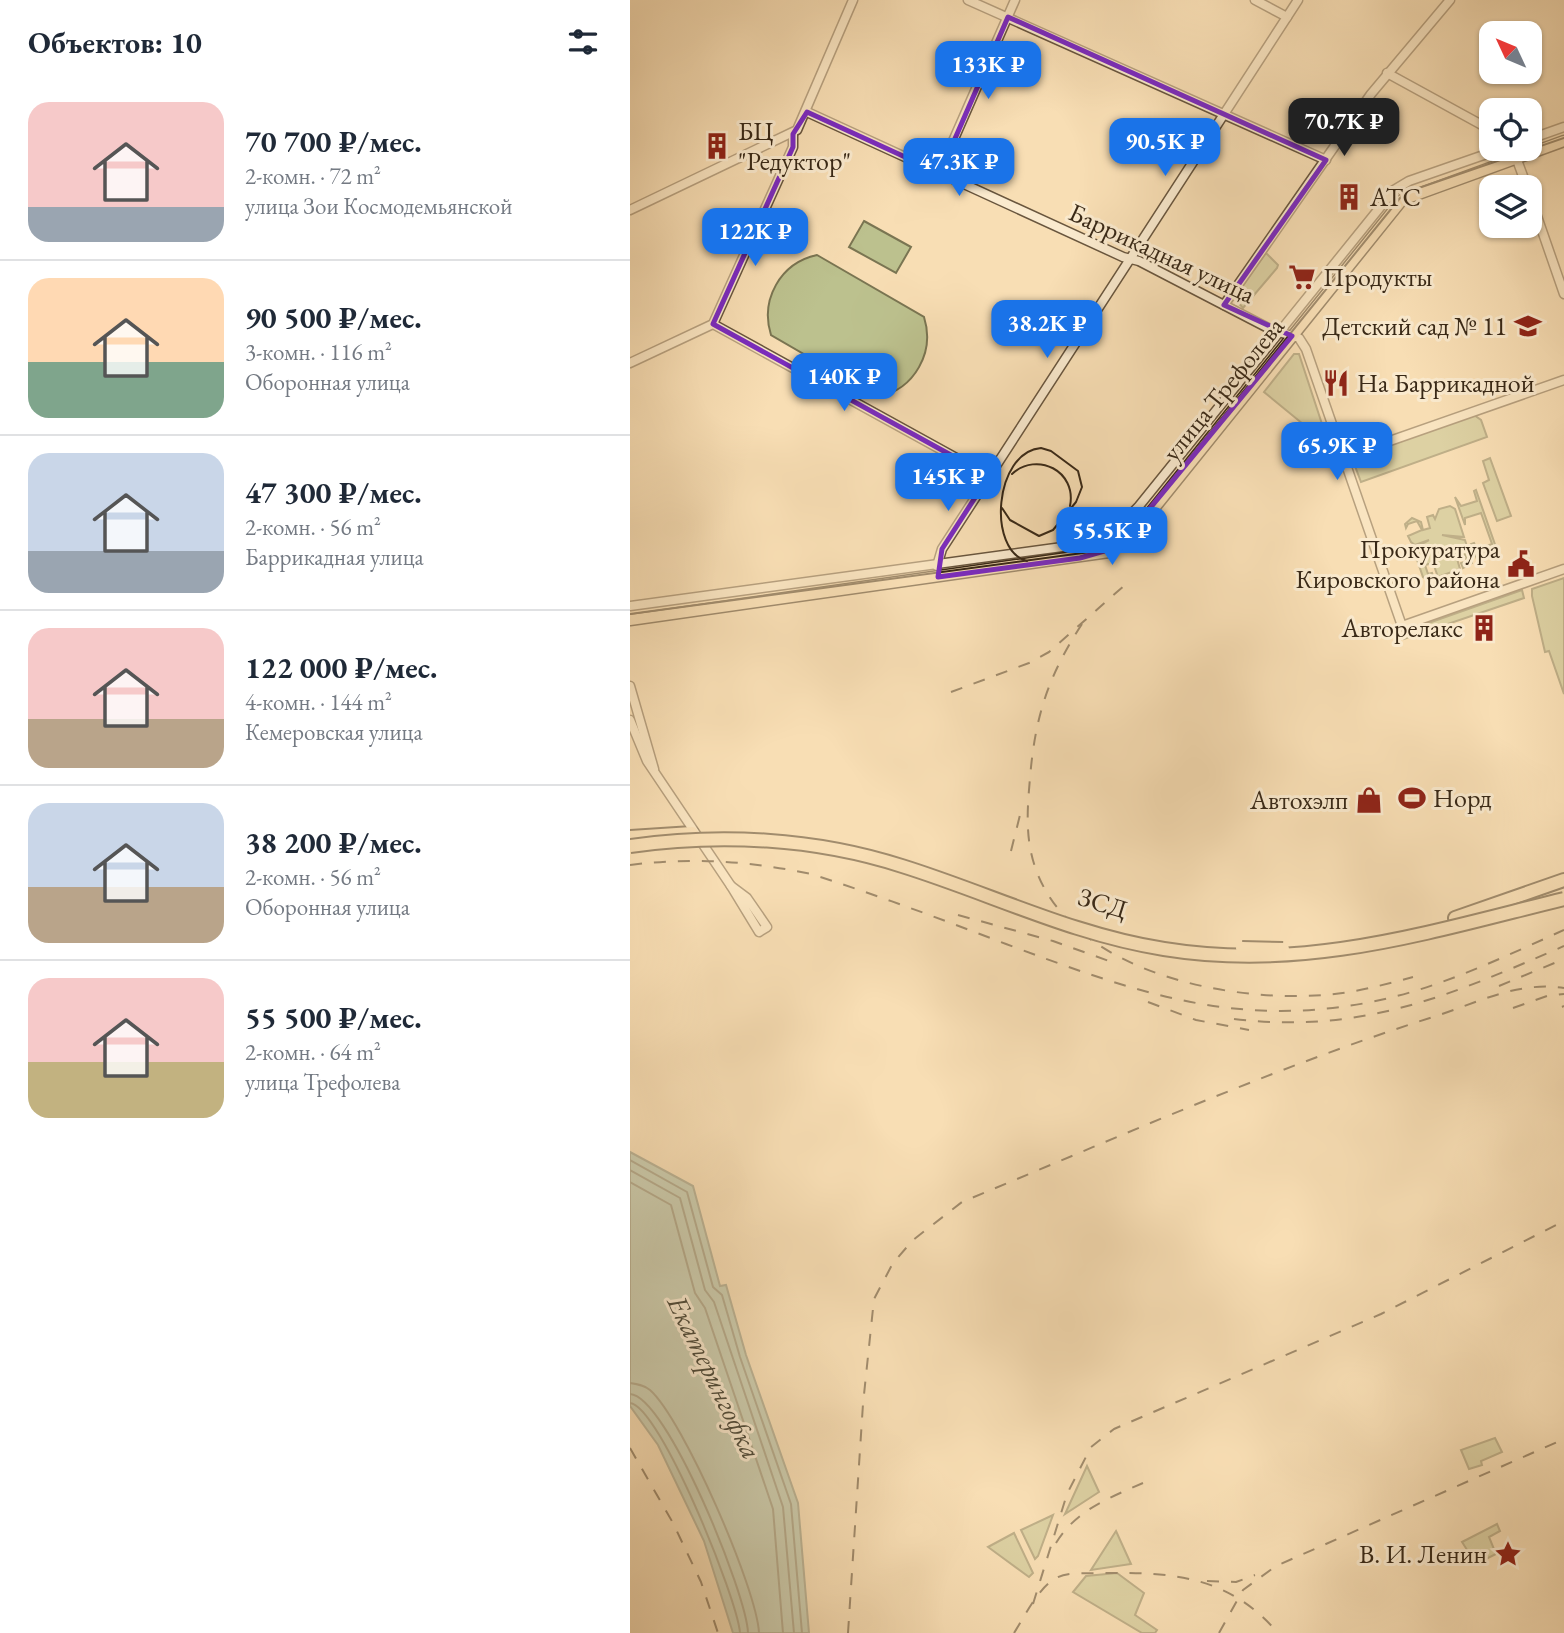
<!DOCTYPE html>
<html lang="ru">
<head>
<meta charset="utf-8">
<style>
  body { margin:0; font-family:"EB Garamond",serif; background:#f2f2f3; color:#1f2937; height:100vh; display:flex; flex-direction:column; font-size:26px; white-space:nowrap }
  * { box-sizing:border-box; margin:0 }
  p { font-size:23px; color:#747a83 }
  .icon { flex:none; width:38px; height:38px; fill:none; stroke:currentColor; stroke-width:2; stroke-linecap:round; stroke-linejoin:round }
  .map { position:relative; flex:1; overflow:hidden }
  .panel { display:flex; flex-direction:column; background:#fff; width:630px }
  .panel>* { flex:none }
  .needle { width:46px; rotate:314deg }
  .fabs { position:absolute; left:849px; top:21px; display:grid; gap:14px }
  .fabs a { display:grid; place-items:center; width:63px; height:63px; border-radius:14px; background:#fff; box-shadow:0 2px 5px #0004; font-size:35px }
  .price { position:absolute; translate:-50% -60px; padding:0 16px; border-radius:14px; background:#1a73e8; color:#fff; font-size:23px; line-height:46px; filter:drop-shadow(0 2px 4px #0008) }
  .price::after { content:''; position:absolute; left:50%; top:42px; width:21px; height:16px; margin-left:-10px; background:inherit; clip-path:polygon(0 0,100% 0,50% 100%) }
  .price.selected { background:#222; color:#fff }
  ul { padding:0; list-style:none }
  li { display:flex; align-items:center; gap:21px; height:175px; padding:0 28px }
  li+li { border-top:2px solid #e0e1e3 }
  li span { display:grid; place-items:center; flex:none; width:196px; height:140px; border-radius:21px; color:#555 }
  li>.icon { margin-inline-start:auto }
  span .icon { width:84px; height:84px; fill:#fffc; stroke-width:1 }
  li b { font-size:30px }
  h2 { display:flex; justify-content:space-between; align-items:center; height:84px; padding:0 28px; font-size:30px }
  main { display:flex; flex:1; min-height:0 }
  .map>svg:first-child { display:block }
  .green { fill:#bcc18e; stroke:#7a7552; stroke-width:2 }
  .water { fill:#9ebcaa; stroke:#76816f; stroke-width:2 }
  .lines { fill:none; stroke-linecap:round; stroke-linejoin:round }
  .shore { stroke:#6c7260; stroke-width:2 }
  .minor-casing { stroke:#69563e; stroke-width:11 }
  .major-casing { stroke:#392917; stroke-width:13 }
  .highway-casing { stroke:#392917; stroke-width:16 }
  .minor { stroke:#faeace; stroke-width:8 }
  .major { stroke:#f8deb4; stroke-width:10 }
  .highway { stroke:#f8deb4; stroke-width:12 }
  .tram { stroke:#392917; stroke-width:2 }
  .rail { stroke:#392917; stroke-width:2; stroke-dasharray:12 12; stroke-linecap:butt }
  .highway-bridge-casing { stroke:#392917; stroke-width:16; stroke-linecap:butt }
  .highway-bridge { stroke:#f8deb4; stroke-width:12 }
  .marked { fill:none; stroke:#7b2cbf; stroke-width:5; stroke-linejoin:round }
  .labels { text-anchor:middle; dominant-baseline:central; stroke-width:6; stroke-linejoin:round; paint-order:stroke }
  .poi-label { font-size:26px; fill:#392917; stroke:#faeace; text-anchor:start }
  .street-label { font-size:26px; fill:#392917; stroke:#faeace }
  .water-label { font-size:28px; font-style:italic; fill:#524e3c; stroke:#faeace }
</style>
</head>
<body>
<main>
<section class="panel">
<h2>Объектов: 10<svg class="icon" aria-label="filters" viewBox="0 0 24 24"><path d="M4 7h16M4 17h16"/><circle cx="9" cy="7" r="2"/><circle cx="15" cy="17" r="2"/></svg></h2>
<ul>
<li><span style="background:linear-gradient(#f6c9c9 75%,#9aa5b1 0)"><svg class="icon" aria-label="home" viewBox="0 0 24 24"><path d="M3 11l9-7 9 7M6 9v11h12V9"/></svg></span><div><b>70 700 ₽/мес.</b><p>2-комн. · 72 m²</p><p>улица Зои Космодемьянской</p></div></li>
<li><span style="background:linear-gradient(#ffd9b3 60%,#7fa58c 0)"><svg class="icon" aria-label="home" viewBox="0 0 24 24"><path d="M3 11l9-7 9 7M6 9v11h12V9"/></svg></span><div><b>90 500 ₽/мес.</b><p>3-комн. · 116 m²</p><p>Оборонная улица</p></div></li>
<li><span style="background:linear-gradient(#c9d6e8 70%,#9aa5b1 0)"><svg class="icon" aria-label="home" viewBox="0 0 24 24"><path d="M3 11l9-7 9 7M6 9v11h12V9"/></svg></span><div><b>47 300 ₽/мес.</b><p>2-комн. · 56 m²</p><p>Баррикадная улица</p></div></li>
<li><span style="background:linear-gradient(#f6c9c9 65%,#b9a48a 0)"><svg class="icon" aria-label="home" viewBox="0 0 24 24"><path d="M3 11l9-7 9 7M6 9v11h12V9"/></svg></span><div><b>122 000 ₽/мес.</b><p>4-комн. · 144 m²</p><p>Кемеровская улица</p></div></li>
<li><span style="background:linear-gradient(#c9d6e8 60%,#b9a48a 0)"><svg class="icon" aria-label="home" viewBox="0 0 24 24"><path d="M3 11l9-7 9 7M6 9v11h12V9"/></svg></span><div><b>38 200 ₽/мес.</b><p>2-комн. · 56 m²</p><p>Оборонная улица</p></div></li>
<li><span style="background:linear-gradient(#f6c9c9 60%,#c2b280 0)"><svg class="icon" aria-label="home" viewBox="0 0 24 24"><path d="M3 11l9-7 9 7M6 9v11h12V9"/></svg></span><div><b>55 500 ₽/мес.</b><p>2-комн. · 64 m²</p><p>улица Трефолева</p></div></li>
</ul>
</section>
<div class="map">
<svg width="934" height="1633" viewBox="0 0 934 1633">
  <rect width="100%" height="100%" fill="#f8deb4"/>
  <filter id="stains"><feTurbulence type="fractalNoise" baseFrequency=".00286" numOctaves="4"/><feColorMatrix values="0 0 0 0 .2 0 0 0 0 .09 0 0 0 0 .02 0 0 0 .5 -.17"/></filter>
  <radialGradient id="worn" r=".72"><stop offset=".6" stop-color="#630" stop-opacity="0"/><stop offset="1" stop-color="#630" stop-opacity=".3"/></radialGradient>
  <g class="green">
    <path d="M 234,221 L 281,247 L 266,273 L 219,247 Z"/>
    <path d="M 636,253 L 648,265 L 647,268 L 613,308 L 604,298 Z"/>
    <path d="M 187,255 L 294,317 C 305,352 285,389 248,397 L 141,335 C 130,300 150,263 187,255 Z"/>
    <path d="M 664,354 L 669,354 L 693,427 L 684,433 L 634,392 Z"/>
    <path d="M 844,415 L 851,420 L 857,437 L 731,482 L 722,458 Z"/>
    <path d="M 860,458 L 881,516 L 867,521 L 853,483 L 859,480 L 853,461 Z"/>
    <path d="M 846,490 L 868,553 L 865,556 L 863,549 L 849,554 L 851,561 L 847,559 L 841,544 L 844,543 L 847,550 L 862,544 L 851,513 L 835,518 L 835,525 L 825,497 L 831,506 L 847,501 L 844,491 Z"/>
    <path d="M 820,506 L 825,509 L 834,537 L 812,535 L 835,540 L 842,563 L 833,568 L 831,563 L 837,561 L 833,550 L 825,552 L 830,569 L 808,577 L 803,563 L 795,565 L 798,574 L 802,573 L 804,578 L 798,580 L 793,577 L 784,551 L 786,547 L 799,540 L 785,545 L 781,542 L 778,536 L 792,530 L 787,521 L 778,524 L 776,528 L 775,524 L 782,518 L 791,522 L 793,530 L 800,528 L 797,517 L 803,515 L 805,519 L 809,509 Z"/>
    <path d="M 934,578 L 934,694 L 919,651 L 915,652 L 902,596 L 902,589 Z"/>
    <path d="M 892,590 L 894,598 L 774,639 L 773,632 Z"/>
    <path d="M 865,1438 L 872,1452 L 851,1461 L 852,1465 L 839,1469 L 831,1450 Z"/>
    <path d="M 457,1466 L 469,1492 L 435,1514 Z"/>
    <path d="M 423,1515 L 408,1556 L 405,1559 L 391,1530 Z"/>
    <path d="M 867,1524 L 870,1531 L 859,1537 L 866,1554 L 846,1564 L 832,1542 Z"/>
    <path d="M 486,1531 L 501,1564 L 461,1570 Z"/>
    <path d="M 384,1533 L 403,1573 L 399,1577 L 358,1547 Z"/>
    <path d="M 487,1573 L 514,1593 L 505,1615 L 527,1630 L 525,1633 L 512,1633 L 443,1592 L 456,1576 Z"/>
  </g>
  <path class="water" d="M 0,1152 L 63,1186 L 90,1286 L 96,1285 L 116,1355 L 168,1503 L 179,1633 L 103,1633 L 74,1541 L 28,1445 L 0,1406 Z"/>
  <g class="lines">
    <g class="shore">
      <path d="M 0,1160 L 57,1192 L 83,1287 L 92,1295 L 110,1357 L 161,1504 L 172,1633"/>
      <path d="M 0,1170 L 50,1198 L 75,1290 L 84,1302 L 153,1507 L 164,1633"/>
      <path d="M 0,1182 L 41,1205 L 65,1293 L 75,1308 L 143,1509 L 153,1633"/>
      <path d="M 0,1383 C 7,1384 14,1385 20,1390 C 53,1419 127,1589 129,1633"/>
      <path d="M 0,1394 C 37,1396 117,1595 118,1633"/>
      <path d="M 0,1403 C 30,1406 108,1600 110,1633"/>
    </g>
    <defs>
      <g id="minor">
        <path d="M 338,0 L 696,160"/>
        <path d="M 625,0 L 657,17"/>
        <path d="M 757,73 L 861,130"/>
        <path d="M 177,112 L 493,257 L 509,261 L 642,330 L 669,338 L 676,349 L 772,626 L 934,569"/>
        <path d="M 900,139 L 934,127"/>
        <path d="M 883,149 L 897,187"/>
        <path d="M 309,173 L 385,0"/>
        <path d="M 900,196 L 934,294"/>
        <path d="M 0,210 L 167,130 L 223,0"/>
        <path d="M 594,305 L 741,94 L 820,0"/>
        <path d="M 83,324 L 359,476"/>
        <path d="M 0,363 L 83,324 L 163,147 L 163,134"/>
        <path d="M 714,457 L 934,380"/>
        <path d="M 307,566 L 312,549 L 668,0"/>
        <path d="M 0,606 L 447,545 L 480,536 L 509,506 L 764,190 L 779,181 L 871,149"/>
        <path d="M 0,686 L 24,769"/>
        <path d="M 0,720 L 17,761 L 101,886"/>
        <path d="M 101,886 L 117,898 L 137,927 L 129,932 Z"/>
      </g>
      <path id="major" d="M 0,620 L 479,552 L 505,532 L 772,200 L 934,141"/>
      <g id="highway">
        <path d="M 0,837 L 62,833"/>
        <path d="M 825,918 L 934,880"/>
      </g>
    </defs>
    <use href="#minor" class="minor-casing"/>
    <use href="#major" class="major-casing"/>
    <use href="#highway" class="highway-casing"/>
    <use href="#minor" class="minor"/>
    <use href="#major" class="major"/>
    <use href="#highway" class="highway"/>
    <g class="tram">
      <path d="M 382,474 C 407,451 447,471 440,506"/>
      <path d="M 372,508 L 380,520 L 409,536 L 423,530 L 446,502 L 452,487 L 448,471 L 421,451 L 411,448 C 364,452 357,551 397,561"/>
      <path d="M 432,519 C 426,535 435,547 452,550"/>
      <path d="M 0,614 L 460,552 L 486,543 L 503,528 L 770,198 L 780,191 L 934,138"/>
    </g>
    <g class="rail">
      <path d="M 452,624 C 418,676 405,717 400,778 C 398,801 396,824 400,847 C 421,968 592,1003 694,995 C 724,993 753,985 783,977"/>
      <path d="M 321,692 L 399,663 L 419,652 L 496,584"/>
      <path d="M 381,851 L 392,807"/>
      <path d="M 0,865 C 63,857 119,861 181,874 C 247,895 311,919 376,944 C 500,990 600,1028 736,1003 C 806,990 869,959 934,930"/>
      <path d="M 328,915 L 423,941 L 479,961"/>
      <path d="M 869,986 L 934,959"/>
      <path d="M 518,1002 L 566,1020 L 619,1030"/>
      <path d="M 932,1007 L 934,1006"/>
      <path d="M 883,1008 L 917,996 L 934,994"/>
      <path d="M 604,1019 C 733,1034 819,996 934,946"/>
      <path d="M 0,1448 L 43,1523 L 71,1582 L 88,1633"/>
      <path d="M 426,1543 C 446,1510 479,1498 513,1483"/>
      <path d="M 577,1581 L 606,1582 L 625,1575"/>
      <path d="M 403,1604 L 437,1494 L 461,1447 L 484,1429 L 751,1314 L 934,1221"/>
      <path d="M 218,1633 L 233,1404 L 244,1299 L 263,1263 L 283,1240 L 332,1202 C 489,1137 645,1067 806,1016 C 849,1002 888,981 934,988"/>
      <path d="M 384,1633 C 395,1616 408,1588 426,1578 C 439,1571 458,1574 473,1573 C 543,1572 599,1576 648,1633"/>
      <path d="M 589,1633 L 613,1590 L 646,1566 L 934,1439"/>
    </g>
    <defs>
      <g id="highway-bridge">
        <path d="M 0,846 C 90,833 185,838 272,866 C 359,893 443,935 534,949 C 675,972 799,932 934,899"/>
        <path d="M 612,948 L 653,949"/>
      </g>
    </defs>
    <use href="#highway-bridge" class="highway-bridge-casing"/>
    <use href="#highway-bridge" class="highway-bridge"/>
  </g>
  <path d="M0 0H934V1633H0ZM 378,17 L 696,160 L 594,305 L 662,336 L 488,547 L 450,558 L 308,577 L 312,549 L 359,476 L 83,324 L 163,147 L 163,134 L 177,112 L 310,173 Z" fill="#f8deb4" fill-opacity=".55" fill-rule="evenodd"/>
  <path class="marked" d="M 378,17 L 696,160 L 594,305 L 662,336 L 488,547 L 450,558 L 308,577 L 312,549 L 359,476 L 83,324 L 163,147 L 163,134 L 177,112 L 310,173 Z"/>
  <defs>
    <symbol id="building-bare" viewBox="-9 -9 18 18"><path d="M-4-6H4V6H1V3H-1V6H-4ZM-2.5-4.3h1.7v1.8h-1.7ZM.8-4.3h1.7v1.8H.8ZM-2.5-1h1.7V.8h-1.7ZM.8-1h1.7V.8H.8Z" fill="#8f2418" stroke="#faeace" stroke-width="2.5" paint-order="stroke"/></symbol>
    <symbol id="supermarket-bare" viewBox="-9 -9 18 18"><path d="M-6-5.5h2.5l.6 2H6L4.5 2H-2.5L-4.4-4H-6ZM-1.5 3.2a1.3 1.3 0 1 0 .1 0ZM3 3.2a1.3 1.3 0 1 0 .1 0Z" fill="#8f2418" stroke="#faeace" stroke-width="2.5" paint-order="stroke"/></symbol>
    <symbol id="school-bare" viewBox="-9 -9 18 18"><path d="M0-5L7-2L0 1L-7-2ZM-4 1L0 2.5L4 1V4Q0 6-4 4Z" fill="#8f2418" stroke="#faeace" stroke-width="2.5" paint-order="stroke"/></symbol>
    <symbol id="restaurant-bare" viewBox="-9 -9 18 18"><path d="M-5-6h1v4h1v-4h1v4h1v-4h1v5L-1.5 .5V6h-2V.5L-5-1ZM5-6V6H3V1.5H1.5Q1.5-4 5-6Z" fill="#8f2418" stroke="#faeace" stroke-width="2.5" paint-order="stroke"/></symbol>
    <symbol id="civic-bare" viewBox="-9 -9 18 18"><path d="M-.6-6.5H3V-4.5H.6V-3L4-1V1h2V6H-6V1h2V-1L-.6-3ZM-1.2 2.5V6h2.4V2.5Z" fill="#8f2418" stroke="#faeace" stroke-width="2.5" paint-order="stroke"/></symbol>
    <symbol id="stadium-bare" viewBox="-9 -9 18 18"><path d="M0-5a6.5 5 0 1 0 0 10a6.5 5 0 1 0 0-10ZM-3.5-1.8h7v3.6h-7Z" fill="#8f2418" stroke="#faeace" stroke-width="2.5" paint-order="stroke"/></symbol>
    <symbol id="shop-bare" viewBox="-9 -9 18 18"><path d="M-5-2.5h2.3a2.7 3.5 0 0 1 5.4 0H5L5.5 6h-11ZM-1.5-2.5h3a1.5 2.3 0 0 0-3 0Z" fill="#8f2418" stroke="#faeace" stroke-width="2.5" paint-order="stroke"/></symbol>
    <symbol id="sight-bare" viewBox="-9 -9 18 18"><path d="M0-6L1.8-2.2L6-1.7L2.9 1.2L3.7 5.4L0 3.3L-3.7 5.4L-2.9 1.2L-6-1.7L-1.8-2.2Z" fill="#8f2418" stroke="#faeace" stroke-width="2.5" paint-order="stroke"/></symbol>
  </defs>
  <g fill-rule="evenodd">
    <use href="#building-bare" x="68" y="127" width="38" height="38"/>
    <use href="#building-bare" x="700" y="178" width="38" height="38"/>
    <use href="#supermarket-bare" x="653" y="258" width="38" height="38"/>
    <use href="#school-bare" x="879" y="307" width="38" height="38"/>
    <use href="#restaurant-bare" x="687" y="364" width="38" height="38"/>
    <use href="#civic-bare" x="872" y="545" width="38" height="38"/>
    <use href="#building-bare" x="835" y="609" width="38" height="38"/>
    <use href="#stadium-bare" x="763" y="779" width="38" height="38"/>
    <use href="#shop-bare" x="720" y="781" width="38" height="38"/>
    <use href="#sight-bare" x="859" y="1535" width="38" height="38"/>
  </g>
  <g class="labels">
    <g class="poi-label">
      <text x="108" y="131">БЦ<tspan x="108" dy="30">"Редуктор"</tspan></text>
      <text x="740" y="197">АТС</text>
      <text x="693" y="277">Продукты</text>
      <text x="877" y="326" text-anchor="end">Детский сад № 11</text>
      <text x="727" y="383">На Баррикадной</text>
      <text x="870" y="549" text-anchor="end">Прокуратура<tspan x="870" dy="30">Кировского района</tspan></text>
      <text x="833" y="628" text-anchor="end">Авторелакс</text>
      <text x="803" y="798">Норд</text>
      <text x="718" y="800" text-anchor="end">Автохэлп</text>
      <text x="857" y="1554" text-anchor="end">В. И. Ленин</text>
    </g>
    <g class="street-label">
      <text transform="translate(532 253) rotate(25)">Баррикадная улица</text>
      <text transform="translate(593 389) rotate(-51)">улица Трефолева</text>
      <text transform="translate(473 903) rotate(17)">ЗСД</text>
    </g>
    <g class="water-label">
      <text transform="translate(85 1377) rotate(64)">Екатерингофка</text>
    </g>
  </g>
  <rect width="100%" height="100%" filter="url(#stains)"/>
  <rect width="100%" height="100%" fill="url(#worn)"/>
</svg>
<div class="fabs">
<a><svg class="needle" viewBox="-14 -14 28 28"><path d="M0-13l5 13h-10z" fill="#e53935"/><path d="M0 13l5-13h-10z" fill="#747a83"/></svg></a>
<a><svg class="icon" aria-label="locate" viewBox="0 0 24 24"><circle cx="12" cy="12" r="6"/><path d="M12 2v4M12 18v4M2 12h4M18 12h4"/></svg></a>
<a><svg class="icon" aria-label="layers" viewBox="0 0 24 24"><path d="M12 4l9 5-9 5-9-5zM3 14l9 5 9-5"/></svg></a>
</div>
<b class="price" style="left:358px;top:101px">133K ₽</b>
<b class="price selected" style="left:714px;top:158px">70.7K ₽</b>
<b class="price" style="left:535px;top:178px">90.5K ₽</b>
<b class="price" style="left:329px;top:198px">47.3K ₽</b>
<b class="price" style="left:125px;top:268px">122K ₽</b>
<b class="price" style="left:417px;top:360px">38.2K ₽</b>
<b class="price" style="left:214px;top:413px">140K ₽</b>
<b class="price" style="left:707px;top:482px">65.9K ₽</b>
<b class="price" style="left:318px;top:513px">145K ₽</b>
<b class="price" style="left:482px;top:567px">55.5K ₽</b>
</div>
</main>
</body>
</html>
